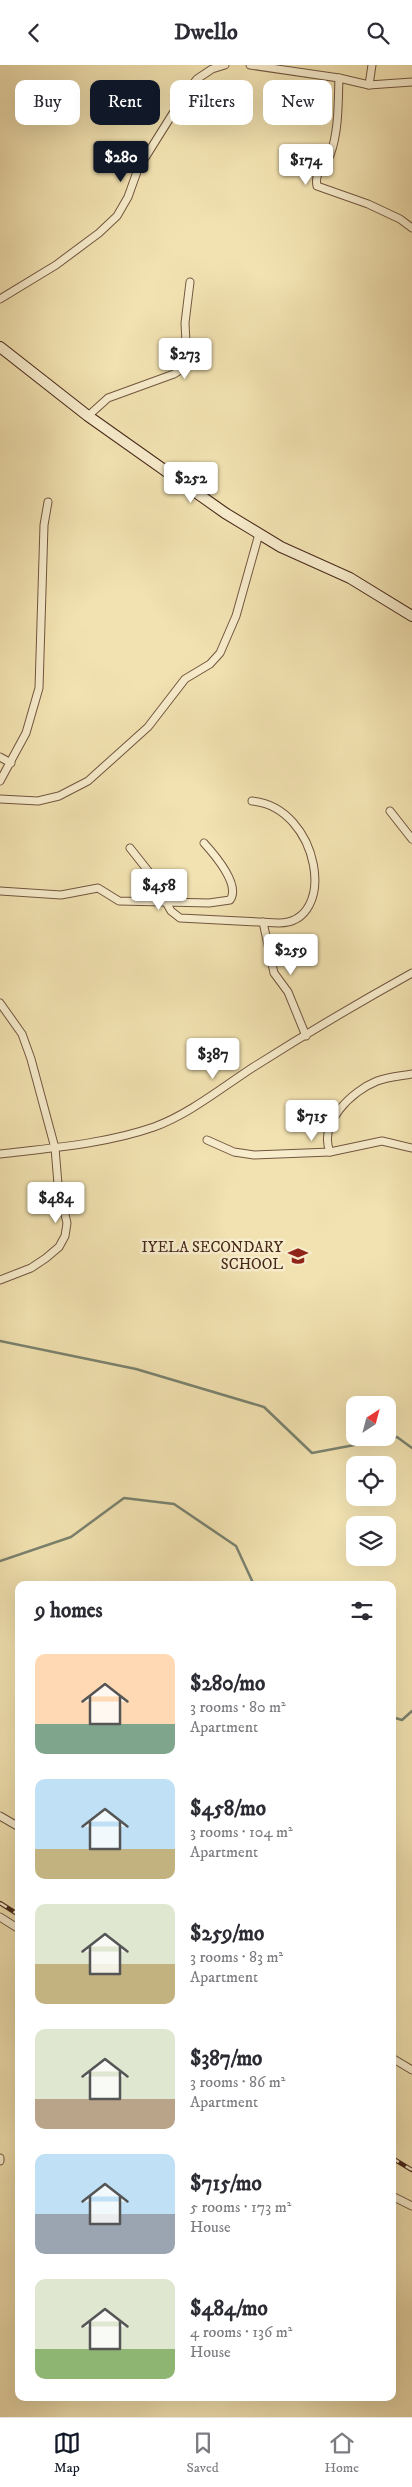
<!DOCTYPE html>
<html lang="en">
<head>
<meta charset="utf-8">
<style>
  body { margin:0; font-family:"IM FELL DW Pica",serif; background:#f2f2f3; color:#2b2b33; height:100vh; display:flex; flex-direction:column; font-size:19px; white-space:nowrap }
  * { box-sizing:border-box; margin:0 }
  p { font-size:16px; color:#7c7c81 }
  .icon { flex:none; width:28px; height:28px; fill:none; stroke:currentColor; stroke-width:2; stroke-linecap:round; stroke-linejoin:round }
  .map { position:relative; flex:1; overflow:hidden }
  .details { position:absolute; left:15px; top:1516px; width:381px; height:820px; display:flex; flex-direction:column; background:#fff; border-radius:10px; box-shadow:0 5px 20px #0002 }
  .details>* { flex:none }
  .guide { position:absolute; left:15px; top:15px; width:382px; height:45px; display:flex; gap:10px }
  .needle { width:32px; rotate:36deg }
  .buttons { position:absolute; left:346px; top:1331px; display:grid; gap:10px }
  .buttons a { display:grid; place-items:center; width:50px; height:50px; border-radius:10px; background:#fff; box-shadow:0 5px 20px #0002; font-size:25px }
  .price { position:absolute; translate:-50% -42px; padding:0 11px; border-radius:5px; background:#fff; color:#222; font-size:16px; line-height:32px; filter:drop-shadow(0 1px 2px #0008) }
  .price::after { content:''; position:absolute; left:50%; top:30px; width:15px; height:11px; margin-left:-8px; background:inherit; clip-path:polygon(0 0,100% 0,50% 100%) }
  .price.selected { background:#111827; color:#fff }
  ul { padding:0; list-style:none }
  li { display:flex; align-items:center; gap:15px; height:125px; padding:0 20px }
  li span { display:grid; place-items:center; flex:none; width:140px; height:100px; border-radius:10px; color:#555 }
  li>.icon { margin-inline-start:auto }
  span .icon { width:60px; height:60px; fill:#fffc; stroke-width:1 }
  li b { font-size:21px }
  h2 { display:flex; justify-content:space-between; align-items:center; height:60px; padding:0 20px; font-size:21px }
  .tag { padding:0 18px; border-radius:10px; background:#fff; box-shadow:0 5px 20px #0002; font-size:18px; line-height:45px }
  .tag.selected { background:#111827; color:#fff }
  header { display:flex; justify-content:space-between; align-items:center; height:65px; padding:0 20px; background:#fff; font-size:22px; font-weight:700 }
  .menu { display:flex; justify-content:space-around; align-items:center; height:70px; border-top:1px solid #e1e1e2; background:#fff; font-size:14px; color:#7c7c81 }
  .menu a { display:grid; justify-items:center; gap:2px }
  .menu .selected { color:#111827 }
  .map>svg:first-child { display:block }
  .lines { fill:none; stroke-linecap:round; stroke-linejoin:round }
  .stream { stroke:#7a826f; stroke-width:2.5 }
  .street-casing { stroke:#71563f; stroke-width:9 }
  .secondary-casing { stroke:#462719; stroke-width:12 }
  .street { stroke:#f7eccc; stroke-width:7 }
  .secondary { stroke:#f7eccc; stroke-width:10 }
  .rail-casing { stroke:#462719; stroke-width:4.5 }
  .rail { stroke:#f7eccc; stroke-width:2.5; stroke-dasharray:8; stroke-linecap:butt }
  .labels { text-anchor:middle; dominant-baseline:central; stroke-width:5; stroke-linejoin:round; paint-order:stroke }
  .poi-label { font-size:15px; fill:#462719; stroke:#f7eccc; text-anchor:end }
</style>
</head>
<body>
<header><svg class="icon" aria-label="back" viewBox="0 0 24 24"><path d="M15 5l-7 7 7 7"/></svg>Dwello<svg class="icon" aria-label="search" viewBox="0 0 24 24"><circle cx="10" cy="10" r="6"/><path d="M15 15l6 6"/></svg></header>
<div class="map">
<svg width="412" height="2352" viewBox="0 0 412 2352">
  <rect width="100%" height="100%" fill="#f2e2b1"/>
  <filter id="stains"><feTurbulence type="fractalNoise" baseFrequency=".004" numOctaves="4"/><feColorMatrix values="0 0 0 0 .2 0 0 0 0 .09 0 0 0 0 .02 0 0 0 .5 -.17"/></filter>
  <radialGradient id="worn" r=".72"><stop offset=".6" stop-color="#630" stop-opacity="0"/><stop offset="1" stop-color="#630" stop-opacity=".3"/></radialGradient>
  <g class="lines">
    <g class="stream">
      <path d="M 0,1276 L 136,1304 L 264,1342 L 312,1388 L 397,1372 L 412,1383"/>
      <path d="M 0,1496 L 71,1472 L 124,1433 L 174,1439 L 236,1481 L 254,1520"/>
      <path d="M 392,1652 L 402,1655 L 412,1646"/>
    </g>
    <defs>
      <g id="street">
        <path d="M 250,0 L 339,13 L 369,20 L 412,17"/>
        <path d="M 339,13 C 338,37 339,67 330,90 C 325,102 314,106 317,121 L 368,139 L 400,154 L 412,163"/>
        <path d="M 369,20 L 372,0"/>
        <path d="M 0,234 L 56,200 L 99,168 L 117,151 L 128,132 L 138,104 L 185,29 L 197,14 L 212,4 L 225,0"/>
        <path d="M 88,351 L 108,333 L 174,309 L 185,302 L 187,297 L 185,258 L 190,217"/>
        <path d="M 0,692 L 11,698"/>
        <path d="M 0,716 L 26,668 L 39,623 L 44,460 L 48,437"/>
        <path d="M 0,734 L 38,736 L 59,731 L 88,716 L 148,662 L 185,614 L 210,599 L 220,588 L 236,551 L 259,469"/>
        <path d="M 390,746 L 412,774"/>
        <path d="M 130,783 L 149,807 L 171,846 L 180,853 L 278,858 C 339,859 320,742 252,736"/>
        <path d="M 0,826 L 61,830 L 98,823 L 119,836 L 209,838 L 230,835 C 241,820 214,789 204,778"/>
        <path d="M 263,857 L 274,908 L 288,927 L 306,971"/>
        <path d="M 0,938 L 22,969 L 31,994 L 55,1083 L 58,1119 L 67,1158 L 65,1171 L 59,1182 L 46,1193 L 31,1203 L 0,1215"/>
        <path d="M 207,1075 L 234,1087 L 254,1090 L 330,1087 L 382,1076 L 412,1083"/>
        <path d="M 330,1087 C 318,1058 352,1026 377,1016 C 388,1012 401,1011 412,1009"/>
        <path d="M 0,1089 C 51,1083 105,1079 154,1062 C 189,1049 220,1024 252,1003 C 304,970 358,938 412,908"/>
        <path d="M 0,1751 L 19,1762"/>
        <path d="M 0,1852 L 19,1864"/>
        <path d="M 392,1993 L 412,2005"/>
        <path d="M 0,2093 L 0,2096"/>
        <path d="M 392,2131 L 412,2141"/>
      </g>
      <path id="secondary" d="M 0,282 L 88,351 L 225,448 L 281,482 L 350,513 L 412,551"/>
    </defs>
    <use href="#street" class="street-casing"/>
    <use href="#secondary" class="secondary-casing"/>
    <use href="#street" class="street"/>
    <use href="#secondary" class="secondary"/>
    <defs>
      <g id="rail">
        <path d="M 0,1838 L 19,1850"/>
        <path d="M 392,2093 L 412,2105"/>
      </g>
    </defs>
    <use href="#rail" class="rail-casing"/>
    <use href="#rail" class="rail"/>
  </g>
  <defs>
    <symbol id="school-bare" viewBox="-9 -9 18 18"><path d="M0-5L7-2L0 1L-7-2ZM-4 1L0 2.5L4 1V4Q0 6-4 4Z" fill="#8f2418" stroke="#f7eccc" stroke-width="2.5" paint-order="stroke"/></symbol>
  </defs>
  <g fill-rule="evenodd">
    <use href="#school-bare" x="284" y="1177" width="28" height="28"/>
  </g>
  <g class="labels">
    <g class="poi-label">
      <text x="283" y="1182">IYELA SECONDARY<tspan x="283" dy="17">SCHOOL</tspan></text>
    </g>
  </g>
  <rect width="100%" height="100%" filter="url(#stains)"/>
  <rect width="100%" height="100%" fill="url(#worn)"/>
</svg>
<div class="buttons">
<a><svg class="needle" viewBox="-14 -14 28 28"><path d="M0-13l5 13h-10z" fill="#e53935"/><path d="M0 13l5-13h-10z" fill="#7c7c81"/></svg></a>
<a><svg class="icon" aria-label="locate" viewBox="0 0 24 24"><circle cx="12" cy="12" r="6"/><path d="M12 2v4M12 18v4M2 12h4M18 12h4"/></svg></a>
<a><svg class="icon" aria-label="layers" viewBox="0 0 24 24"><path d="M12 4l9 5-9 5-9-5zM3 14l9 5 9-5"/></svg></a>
</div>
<b class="price selected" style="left:121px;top:118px">$280</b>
<b class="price" style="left:306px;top:121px">$174</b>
<b class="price" style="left:185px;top:315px">$273</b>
<b class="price" style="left:191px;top:439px">$252</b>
<b class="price" style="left:159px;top:846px">$458</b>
<b class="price" style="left:291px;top:911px">$259</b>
<b class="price" style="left:213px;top:1015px">$387</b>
<b class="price" style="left:312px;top:1077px">$715</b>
<b class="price" style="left:56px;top:1159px">$484</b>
<div class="guide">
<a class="tag">Buy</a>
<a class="tag selected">Rent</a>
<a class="tag">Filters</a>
<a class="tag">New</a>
</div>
<section class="details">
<h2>9 homes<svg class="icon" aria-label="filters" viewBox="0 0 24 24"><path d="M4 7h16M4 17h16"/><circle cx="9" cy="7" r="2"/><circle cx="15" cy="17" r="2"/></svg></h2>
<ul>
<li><span style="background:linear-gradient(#ffd9b3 70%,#7fa58c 0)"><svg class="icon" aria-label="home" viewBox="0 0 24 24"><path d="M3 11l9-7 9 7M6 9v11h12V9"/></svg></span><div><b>$280/mo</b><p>3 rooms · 80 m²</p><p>Apartment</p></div></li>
<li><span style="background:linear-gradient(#bfe0f5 70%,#c2b280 0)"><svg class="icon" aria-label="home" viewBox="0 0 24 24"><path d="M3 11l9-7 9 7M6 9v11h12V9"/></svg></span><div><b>$458/mo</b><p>3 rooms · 104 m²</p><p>Apartment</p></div></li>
<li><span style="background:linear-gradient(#dfe7d0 60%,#c2b280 0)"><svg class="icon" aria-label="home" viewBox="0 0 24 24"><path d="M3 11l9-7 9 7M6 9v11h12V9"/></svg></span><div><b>$259/mo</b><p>3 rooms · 83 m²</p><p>Apartment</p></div></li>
<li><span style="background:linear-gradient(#dfe7d0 70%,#b9a48a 0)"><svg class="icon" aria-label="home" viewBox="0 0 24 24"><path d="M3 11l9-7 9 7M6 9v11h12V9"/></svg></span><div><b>$387/mo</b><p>3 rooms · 86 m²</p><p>Apartment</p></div></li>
<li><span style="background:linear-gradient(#bfe0f5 60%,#9aa5b1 0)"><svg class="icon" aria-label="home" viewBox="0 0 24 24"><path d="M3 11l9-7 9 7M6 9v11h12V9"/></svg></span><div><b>$715/mo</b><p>5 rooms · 173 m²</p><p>House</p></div></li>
<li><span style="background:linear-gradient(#dfe7d0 70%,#8fb573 0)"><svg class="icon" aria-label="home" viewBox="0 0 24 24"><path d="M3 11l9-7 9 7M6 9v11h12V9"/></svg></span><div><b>$484/mo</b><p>4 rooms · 136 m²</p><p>House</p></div></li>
</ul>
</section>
</div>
<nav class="menu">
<a class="selected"><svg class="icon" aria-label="map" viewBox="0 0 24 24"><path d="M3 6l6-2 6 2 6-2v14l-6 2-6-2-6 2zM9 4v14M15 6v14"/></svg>Map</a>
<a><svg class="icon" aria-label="saved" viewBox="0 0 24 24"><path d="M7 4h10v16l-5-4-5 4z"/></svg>Saved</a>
<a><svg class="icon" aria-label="home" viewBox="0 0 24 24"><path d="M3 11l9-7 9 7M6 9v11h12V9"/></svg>Home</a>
</nav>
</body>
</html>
